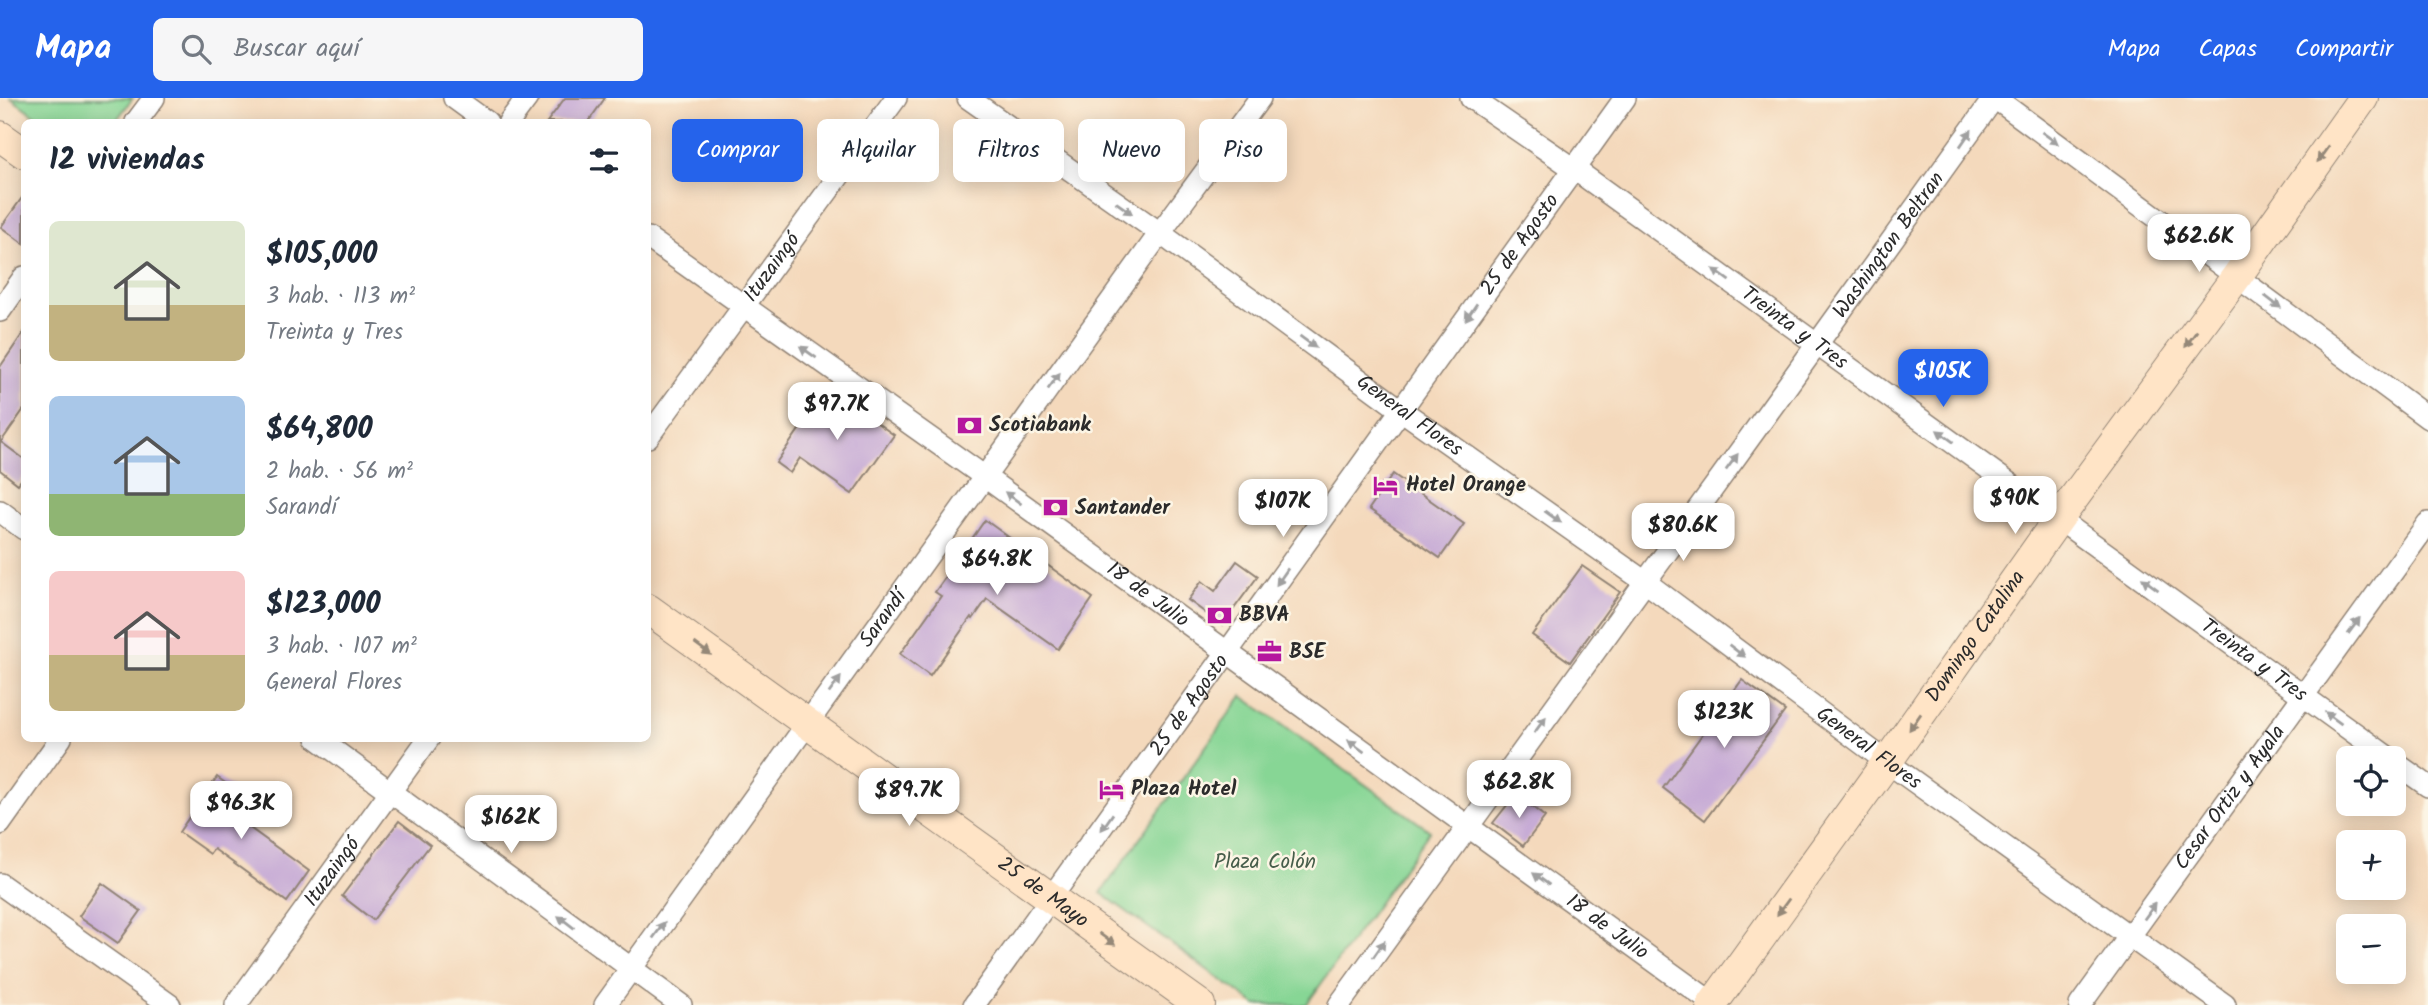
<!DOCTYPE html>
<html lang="es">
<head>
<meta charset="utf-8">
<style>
  body { margin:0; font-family:Kalam,sans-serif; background:#f6f6f7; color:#1f2937; height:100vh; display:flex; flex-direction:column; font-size:26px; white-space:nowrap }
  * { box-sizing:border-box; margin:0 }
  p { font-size:23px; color:#747a83 }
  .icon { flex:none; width:38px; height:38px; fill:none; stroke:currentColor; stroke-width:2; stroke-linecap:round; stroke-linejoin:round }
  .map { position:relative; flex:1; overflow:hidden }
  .details { position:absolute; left:21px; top:21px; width:630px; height:623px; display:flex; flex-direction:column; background:#fff; border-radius:10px; box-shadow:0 4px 18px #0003 }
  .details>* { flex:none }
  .hud { position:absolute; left:672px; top:21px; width:665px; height:63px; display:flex; gap:14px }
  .controls { position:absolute; left:2336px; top:648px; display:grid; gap:14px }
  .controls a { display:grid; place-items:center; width:70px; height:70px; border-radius:10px; background:#fff; box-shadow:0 4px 18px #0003; font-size:35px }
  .price { position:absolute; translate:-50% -60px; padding:0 16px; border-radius:14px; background:#fff; color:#222; font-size:23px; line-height:46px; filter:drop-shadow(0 2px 4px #0008) }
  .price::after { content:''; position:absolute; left:50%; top:42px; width:21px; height:16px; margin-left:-10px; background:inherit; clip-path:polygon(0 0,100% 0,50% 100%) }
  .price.current { background:#2563eb; color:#fff }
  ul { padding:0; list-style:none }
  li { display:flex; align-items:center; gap:21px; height:175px; padding:0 28px }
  li span { display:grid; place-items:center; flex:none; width:196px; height:140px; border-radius:10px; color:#555 }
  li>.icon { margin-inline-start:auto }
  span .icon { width:84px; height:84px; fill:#fffc; stroke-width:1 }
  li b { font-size:30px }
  h2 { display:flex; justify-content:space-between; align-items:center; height:84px; padding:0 28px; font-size:30px }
  .tag { padding:0 24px; border-radius:10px; background:#fff; box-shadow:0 4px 18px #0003; font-size:24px; line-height:63px }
  .tag.current { background:#2563eb; color:#fff }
  header { display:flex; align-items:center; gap:42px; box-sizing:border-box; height:98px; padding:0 35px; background:#2563eb; color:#fff }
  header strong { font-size:33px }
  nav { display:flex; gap:38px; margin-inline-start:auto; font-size:24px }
  .search { width:490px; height:63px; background:#f6f6f7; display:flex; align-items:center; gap:18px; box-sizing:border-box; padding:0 24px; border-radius:10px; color:#747a83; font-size:26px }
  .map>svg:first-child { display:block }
  .green { fill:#87d695; stroke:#598060; stroke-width:2 }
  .building { fill:#c7acd6 }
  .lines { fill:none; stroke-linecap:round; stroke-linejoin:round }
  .street-casing { stroke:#908274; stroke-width:24 }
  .secondary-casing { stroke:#908274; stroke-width:32 }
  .street { stroke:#fff; stroke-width:21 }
  .secondary { stroke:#ffe4c6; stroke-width:30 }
  .oneway { fill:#a0a0a0 }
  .oneway2 { fill:#958878 }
  .labels { text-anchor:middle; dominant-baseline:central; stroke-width:5; stroke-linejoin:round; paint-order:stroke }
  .street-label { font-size:21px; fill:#2b2b2b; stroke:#fcf5e5 }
  .poi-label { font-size:21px; font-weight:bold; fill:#2b2b2b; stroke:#fcf5e5; text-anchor:start }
  .park-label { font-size:21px; fill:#475e4b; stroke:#fcf5e5 }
</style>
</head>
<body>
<header>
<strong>Mapa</strong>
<div class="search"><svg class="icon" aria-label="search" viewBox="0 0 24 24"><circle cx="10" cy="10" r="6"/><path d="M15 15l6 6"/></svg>Buscar aquí</div>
<nav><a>Mapa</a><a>Capas</a><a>Compartir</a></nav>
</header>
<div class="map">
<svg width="2428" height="907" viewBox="0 0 2428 907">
  <rect width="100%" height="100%" fill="#fcf5e5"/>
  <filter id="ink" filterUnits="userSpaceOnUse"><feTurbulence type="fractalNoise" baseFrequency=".0143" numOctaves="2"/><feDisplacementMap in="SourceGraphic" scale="14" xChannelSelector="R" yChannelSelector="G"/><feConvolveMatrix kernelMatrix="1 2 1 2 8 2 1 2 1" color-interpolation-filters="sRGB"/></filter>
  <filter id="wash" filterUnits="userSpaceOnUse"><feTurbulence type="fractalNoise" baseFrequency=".00686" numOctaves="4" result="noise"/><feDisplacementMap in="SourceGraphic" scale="28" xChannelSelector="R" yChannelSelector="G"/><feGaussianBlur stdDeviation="1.57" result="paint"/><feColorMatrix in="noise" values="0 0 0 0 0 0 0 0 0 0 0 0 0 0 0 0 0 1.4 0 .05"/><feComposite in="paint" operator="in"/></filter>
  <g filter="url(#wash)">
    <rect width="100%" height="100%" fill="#f4d9bc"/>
    <g class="green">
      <path d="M 11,0 L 133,0 L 115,24 L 44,24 Z"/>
      <path d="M 1242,598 L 1430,733 L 1306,907 L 1256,907 L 1101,795 Z"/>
    </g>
    <g id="blocks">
      <g class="building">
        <path d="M 565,0 L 605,0 L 588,24 L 547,24 Z"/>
        <path d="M 24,97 L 24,146 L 1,129 Z"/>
        <path d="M 24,234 L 24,311 L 1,344 L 24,361 L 24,378 L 18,386 L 0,372 L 0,269 Z"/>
        <path d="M 828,290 L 894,337 L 852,396 L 800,360 L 790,375 L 776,365 Z"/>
        <path d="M 1393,376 L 1464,426 L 1440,460 L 1369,411 Z"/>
        <path d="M 985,422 L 1093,500 L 1058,551 L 987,501 L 973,521 L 971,519 L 930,578 L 900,556 L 941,498 L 935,494 Z"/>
        <path d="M 1237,463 L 1258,478 L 1222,527 L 1188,502 L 1202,483 L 1215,493 Z"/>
        <path d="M 1582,468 L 1620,494 L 1570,564 L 1532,537 Z"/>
        <path d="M 1742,582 L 1785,613 L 1705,722 L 1663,690 Z"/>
        <path d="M 217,679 L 249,702 L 236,720 L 309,773 L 287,804 L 214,751 L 210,756 L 179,734 Z"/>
        <path d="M 1516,696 L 1545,719 L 1523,748 L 1493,725 Z"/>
        <path d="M 399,723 L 430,747 L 373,822 L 342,798 Z"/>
        <path d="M 102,785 L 141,813 L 118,845 L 79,818 Z"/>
      </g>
    </g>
  </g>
  <g filter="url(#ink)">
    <use href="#blocks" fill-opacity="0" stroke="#908274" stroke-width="2"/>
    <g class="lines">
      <defs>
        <g id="street">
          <path d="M 454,0 L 487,24"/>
          <path id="s1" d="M 968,0 L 1160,135 L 1401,312 L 1644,483 L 1887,664 L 2225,907"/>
          <path id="s2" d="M 1471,0 L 1573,70 L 2389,660"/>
          <path d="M 1995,0 L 2428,320"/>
          <path d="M 136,24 L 154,0"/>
          <path d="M 509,24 L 527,0"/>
          <path id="s3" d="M 648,140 L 985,379 L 1715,907"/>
          <path d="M 0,213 L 24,179"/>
          <path id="s4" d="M 648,339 L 896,0"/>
          <path d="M 0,413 L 24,431"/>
          <path d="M 317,640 L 681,907"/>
          <path d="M 2394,664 L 2428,688"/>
          <path d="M 0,726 L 61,640"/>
          <path d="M 0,786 L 170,907"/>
          <path id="s5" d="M 236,907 L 429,640"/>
          <path id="s6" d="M 605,907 L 1160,135 L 1260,0"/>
          <path id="s7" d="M 974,907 L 1625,0"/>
          <path id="s8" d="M 1339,907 C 1556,603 1778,304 1994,0"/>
          <path id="s9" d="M 2080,907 L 2428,425"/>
        </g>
        <g id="secondary">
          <path d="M 0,38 L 24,55"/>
          <path id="s10" d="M 648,511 L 1200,907"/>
          <path id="s11" d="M 1712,907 L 1887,664 L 2059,420 L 2237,178 L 2363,0"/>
        </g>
      </defs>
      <use href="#street" class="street-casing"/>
      <use href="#secondary" class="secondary-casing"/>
      <use href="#street" class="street"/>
      <use href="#secondary" class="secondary"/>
    </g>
    <defs><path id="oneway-solid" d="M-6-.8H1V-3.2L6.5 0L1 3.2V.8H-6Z" transform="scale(1.75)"/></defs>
    <g class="oneway">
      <use href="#oneway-solid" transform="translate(1966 40) rotate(-55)"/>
      <use href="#oneway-solid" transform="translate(2050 40) rotate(36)"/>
      <use href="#oneway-solid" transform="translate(1124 110) rotate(35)"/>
      <use href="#oneway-solid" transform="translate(1721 177) rotate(-144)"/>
      <use href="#oneway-solid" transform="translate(2273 204) rotate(37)"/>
      <use href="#oneway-solid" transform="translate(1471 214) rotate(125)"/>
      <use href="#oneway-solid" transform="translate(1308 244) rotate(36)"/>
      <use href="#oneway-solid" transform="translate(808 254) rotate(-145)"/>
      <use href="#oneway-solid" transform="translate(1054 283) rotate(-54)"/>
      <use href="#oneway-solid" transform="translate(1945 338) rotate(-144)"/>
      <use href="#oneway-solid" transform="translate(1732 364) rotate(-54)"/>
      <use href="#oneway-solid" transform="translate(1013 400) rotate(-144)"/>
      <use href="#oneway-solid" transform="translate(1553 419) rotate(35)"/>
      <use href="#oneway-solid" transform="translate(1282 479) rotate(125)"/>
      <use href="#oneway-solid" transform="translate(2150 486) rotate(-144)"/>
      <use href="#oneway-solid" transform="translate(2354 528) rotate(-54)"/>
      <use href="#oneway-solid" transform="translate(1737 553) rotate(37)"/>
      <use href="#oneway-solid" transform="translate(835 587) rotate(-54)"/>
      <use href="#oneway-solid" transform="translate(2333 620) rotate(-144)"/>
      <use href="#oneway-solid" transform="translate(1540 627) rotate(-54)"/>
      <use href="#oneway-solid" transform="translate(1356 648) rotate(-144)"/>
      <use href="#oneway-solid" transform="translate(1107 724) rotate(125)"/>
      <use href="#oneway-solid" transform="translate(1541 781) rotate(-144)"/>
      <use href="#oneway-solid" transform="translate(2150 813) rotate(-54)"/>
      <use href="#oneway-solid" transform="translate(566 824) rotate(-143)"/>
      <use href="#oneway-solid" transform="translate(659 832) rotate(-54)"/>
      <use href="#oneway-solid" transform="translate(1379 851) rotate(-55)"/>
    </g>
    <g class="oneway2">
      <use href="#oneway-solid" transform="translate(2323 56) rotate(125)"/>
      <use href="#oneway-solid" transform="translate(2191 241) rotate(126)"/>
      <use href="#oneway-solid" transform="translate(703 551) rotate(36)"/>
      <use href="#oneway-solid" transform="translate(1915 624) rotate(125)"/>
      <use href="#oneway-solid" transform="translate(1783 809) rotate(126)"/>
      <use href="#oneway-solid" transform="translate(1107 841) rotate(36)"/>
    </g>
  </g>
  <defs>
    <symbol id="bank-bare" viewBox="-9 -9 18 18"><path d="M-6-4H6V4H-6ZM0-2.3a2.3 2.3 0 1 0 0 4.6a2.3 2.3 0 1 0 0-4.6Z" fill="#b5179e" stroke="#fcf5e5" stroke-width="2.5" paint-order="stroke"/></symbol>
    <symbol id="hotel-bare" viewBox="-9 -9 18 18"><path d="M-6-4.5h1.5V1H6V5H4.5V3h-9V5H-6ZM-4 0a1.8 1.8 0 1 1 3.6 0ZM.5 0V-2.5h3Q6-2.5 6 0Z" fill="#b5179e" stroke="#fcf5e5" stroke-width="2.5" paint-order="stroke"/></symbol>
    <symbol id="office-bare" viewBox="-9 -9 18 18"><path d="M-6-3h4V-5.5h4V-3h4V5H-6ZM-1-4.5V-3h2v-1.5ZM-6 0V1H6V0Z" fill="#b5179e" stroke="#fcf5e5" stroke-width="2.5" paint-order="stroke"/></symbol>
  </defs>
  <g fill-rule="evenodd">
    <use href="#bank-bare" x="952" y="310" width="35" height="35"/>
    <use href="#hotel-bare" x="1368" y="370" width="35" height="35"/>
    <use href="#bank-bare" x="1038" y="392" width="35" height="35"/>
    <use href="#bank-bare" x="1202" y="500" width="35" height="35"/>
    <use href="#office-bare" x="1252" y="536" width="35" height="35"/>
    <use href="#hotel-bare" x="1094" y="674" width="35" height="35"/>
  </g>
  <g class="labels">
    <g class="street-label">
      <text stroke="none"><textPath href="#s7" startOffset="936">25 de Agosto</textPath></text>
      <text stroke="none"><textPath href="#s8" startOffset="938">Washington Beltran</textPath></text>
      <text stroke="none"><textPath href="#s4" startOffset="210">Ituzaingó</textPath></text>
      <text stroke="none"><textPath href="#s2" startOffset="397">Treinta y Tres</textPath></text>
      <text stroke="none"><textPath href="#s1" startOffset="544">General Flores</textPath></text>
      <text stroke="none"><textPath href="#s3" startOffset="614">18 de Julio</textPath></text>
      <text stroke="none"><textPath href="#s6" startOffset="476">Sarandí</textPath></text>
      <text stroke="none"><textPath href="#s11" startOffset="453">Domingo Catalina</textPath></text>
      <text stroke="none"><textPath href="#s2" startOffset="964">Treinta y Tres</textPath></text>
      <text stroke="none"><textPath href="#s7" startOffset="369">25 de Agosto</textPath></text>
      <text stroke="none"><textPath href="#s1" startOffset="1111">General Flores</textPath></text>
      <text stroke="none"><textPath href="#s9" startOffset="256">Cesar Ortiz y Ayala</textPath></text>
      <text stroke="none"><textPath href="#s5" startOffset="164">Ituzaingó</textPath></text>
      <text stroke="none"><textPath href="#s10" startOffset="486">25 de Mayo</textPath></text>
      <text stroke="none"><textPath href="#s3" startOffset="1181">18 de Julio</textPath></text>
    </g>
    <g class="poi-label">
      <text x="989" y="327">Scotiabank</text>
      <text x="1406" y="387">Hotel Orange</text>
      <text x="1075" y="410">Santander</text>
      <text x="1239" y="517">BBVA</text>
      <text x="1289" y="554">BSE</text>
      <text x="1131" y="691">Plaza Hotel</text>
    </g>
    <g class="park-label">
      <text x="1265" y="764">Plaza Colón</text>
    </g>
  </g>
</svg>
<div class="controls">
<a><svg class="icon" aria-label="locate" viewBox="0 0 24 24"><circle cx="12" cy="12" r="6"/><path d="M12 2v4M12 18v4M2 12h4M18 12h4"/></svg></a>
<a>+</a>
<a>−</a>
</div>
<b class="price" style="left:2199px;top:176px">$62.6K</b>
<b class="price current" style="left:1943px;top:311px">$105K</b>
<b class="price" style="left:837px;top:344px">$97.7K</b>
<b class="price" style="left:2015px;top:438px">$90K</b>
<b class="price" style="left:1283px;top:441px">$107K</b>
<b class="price" style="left:1683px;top:465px">$80.6K</b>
<b class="price" style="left:997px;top:499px">$64.8K</b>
<b class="price" style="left:1724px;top:652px">$123K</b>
<b class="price" style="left:1519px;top:722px">$62.8K</b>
<b class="price" style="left:909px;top:730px">$89.7K</b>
<b class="price" style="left:241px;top:743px">$96.3K</b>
<b class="price" style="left:511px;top:757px">$162K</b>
<div class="hud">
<a class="tag current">Comprar</a>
<a class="tag">Alquilar</a>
<a class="tag">Filtros</a>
<a class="tag">Nuevo</a>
<a class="tag">Piso</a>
</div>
<section class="details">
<h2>12 viviendas<svg class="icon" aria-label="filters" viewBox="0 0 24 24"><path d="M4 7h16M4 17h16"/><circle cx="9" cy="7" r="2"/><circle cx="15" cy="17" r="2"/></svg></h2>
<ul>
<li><span style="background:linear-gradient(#dfe7d0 60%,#c2b280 0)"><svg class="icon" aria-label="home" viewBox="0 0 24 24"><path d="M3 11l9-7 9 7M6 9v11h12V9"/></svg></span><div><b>$105,000</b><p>3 hab. · 113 m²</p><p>Treinta y Tres</p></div></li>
<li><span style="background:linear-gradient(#a9c7e8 70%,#8fb573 0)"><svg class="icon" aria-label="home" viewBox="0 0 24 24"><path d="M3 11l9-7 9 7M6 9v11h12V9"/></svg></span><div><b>$64,800</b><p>2 hab. · 56 m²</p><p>Sarandí</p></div></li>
<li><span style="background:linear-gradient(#f6c9c9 60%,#c2b280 0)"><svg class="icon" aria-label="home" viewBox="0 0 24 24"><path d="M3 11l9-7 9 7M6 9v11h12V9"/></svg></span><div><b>$123,000</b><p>3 hab. · 107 m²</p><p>General Flores</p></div></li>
</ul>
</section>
</div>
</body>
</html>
